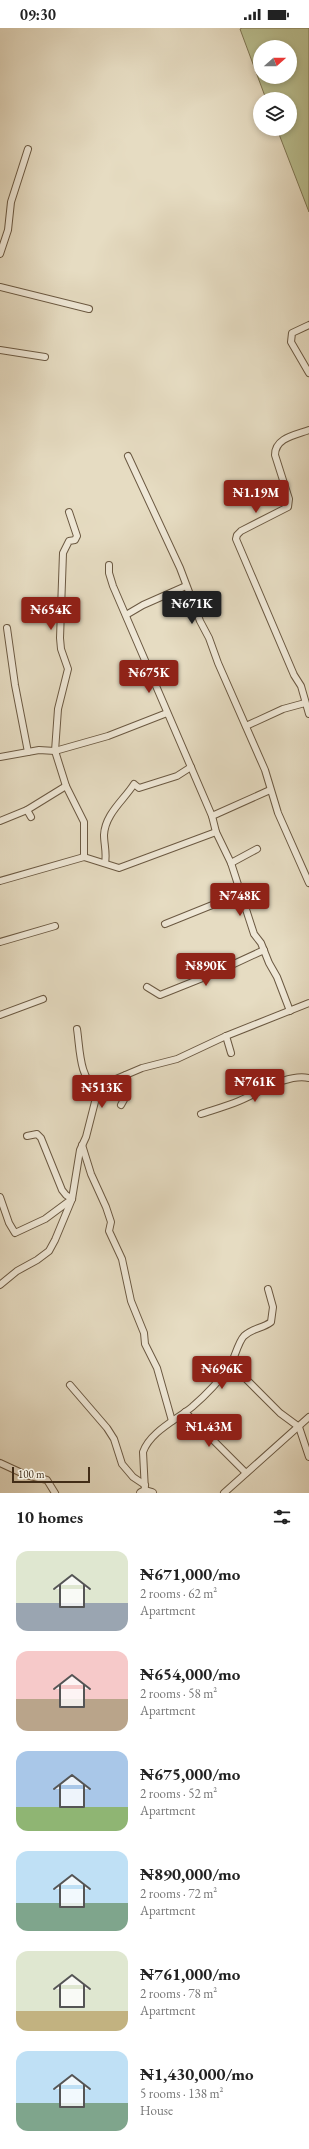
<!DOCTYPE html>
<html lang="en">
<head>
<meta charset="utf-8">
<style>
  body { margin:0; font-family:"EB Garamond",serif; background:#f6f6f6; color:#222; height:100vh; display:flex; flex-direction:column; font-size:15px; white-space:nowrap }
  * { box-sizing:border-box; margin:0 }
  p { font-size:13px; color:#767676 }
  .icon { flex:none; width:22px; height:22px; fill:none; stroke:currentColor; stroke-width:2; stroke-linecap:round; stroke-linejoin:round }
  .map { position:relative; height:1465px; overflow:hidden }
  .details { display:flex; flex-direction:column; background:#fff; flex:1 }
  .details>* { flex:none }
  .needle { width:26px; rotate:69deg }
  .buttons { position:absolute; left:253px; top:12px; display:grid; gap:8px }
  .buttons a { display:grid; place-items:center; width:44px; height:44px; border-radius:50%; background:#fff; box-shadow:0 2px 6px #0003; font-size:20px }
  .scale { position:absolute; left:12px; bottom:10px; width:78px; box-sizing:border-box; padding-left:4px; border:2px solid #422d17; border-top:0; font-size:11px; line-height:14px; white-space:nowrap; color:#422d17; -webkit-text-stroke:3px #efe8d7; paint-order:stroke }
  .price { position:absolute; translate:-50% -34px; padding:0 9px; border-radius:4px; background:#8f2418; color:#fff; font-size:13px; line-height:26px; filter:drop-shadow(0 1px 2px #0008) }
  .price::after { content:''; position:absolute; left:50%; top:24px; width:12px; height:9px; margin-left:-6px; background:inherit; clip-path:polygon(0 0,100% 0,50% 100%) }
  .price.selected { background:#222; color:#fff }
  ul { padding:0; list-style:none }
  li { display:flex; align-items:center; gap:12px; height:100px; padding:0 16px }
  li span { display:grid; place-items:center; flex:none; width:112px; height:80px; border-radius:12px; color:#555 }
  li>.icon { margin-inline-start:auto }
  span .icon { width:48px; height:48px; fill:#fffc; stroke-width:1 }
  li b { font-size:17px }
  h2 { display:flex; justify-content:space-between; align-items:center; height:48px; padding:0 16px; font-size:17px }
  .status { display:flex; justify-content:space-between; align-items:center; height:28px; padding:0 20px; background:#fff; direction:ltr }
  .status svg { height:11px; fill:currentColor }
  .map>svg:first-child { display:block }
  .green { fill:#b9bf90; stroke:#7e7654; fill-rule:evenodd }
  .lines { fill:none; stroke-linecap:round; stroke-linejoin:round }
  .minor-casing { stroke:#6b5942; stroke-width:8 }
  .tertiary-casing { stroke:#6b5942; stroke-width:10 }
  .minor { stroke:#efe8d7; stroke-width:6 }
  .tertiary { stroke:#efe8d7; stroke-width:8 }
</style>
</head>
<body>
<div class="status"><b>09:30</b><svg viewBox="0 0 49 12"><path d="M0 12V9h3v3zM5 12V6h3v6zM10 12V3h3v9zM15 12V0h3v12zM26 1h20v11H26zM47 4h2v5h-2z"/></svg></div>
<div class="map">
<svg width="309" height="1465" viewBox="0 0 309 1465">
  <rect width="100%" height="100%" fill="#e6dcc2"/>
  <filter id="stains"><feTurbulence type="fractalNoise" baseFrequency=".005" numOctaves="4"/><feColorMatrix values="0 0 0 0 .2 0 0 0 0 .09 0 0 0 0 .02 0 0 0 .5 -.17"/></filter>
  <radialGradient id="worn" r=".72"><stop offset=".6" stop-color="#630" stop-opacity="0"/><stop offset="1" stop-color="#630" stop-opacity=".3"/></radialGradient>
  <path class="green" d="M 242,0 L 309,0 L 309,184 L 277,101 L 290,101 L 290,71 L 266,71 L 240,1 ZM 260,19 L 290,19 L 290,49 L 260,49 Z"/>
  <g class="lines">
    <defs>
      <g id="minor">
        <path d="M 0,226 L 8,202 L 11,174 L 28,121"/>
        <path d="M 0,259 L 89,281"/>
        <path d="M 309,297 L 292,305 L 291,314 L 309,345"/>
        <path d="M 0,322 L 45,329"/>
        <path d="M 309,402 C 295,407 275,410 275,427 L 289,471 L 288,479 L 241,503 L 237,507 L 236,511 L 294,647 L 301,658 L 309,686"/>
        <path d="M 128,428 L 180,540 L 200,593 L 209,610 L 218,635 L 265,742 L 278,785 L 309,855"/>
        <path d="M 69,484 L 77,508 L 75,512 L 69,513 L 63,525 L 60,610 L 61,621 L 68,641 L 58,681 L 55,723 L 66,758 L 84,794 L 84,829"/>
        <path d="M 109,537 L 109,545 L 113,558 L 212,788 L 216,804 L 231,835 L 254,906 L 261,915 L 269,935 L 277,949 L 290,983"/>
        <path d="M 126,587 L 143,577 L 186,558"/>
        <path d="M 7,600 L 15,657 L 28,724"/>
        <path d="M 246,698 L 283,681 L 305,675"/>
        <path d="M 0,729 L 39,722 L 55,723 L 108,708 L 167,685"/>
        <path d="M 27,782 L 31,789"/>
        <path d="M 212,788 L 270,762"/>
        <path d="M 0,793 L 27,782 L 66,758"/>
        <path d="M 105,835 C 107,825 104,816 104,807 C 105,786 124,772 134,756 L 139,760 L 177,748 L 191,739"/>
        <path d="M 231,835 L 257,821"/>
        <path d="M 0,853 L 84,829 L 119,840 L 216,804"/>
        <path d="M 165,896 L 242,865"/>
        <path d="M 0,914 L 55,898"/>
        <path d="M 147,959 L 160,967 L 210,947 L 264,922"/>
        <path d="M 0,987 L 43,971"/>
        <path d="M 77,1001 C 80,1020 79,1052 98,1062"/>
        <path d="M 226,1008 L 231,1025"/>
        <path d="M 121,1077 L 126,1068 L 126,1047"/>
        <path d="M 201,1086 C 213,1082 227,1078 239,1073 C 259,1065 287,1045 309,1050"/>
        <path d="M 82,1117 L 91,1146 L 106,1179 L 111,1194 L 109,1203 L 122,1231 L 131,1273 L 144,1305 L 145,1316 L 157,1340 L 172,1393"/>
        <path d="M 0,1169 L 9,1195 L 15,1205 L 45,1191 L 72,1171 L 66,1167 L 62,1162 L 41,1110 L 37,1106 L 27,1108"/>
        <path d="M 0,1257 L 17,1243 L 37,1232 L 49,1223 L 55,1212 L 72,1171 L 80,1122 L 86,1109 L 98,1062 L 102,1057 L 142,1040 L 177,1031 L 226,1008 L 309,975"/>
        <path d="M 232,1337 L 280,1385 L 299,1399 L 309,1429"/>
        <path d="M 70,1357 L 107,1400 L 114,1411 L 122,1436 L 133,1449 L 145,1457"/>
        <path d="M 185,1384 L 246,1445"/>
        <path d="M 0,1435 L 26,1447 L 47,1452 L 55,1465"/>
        <path d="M 145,1463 L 143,1424 C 150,1404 176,1392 192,1379 C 206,1367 220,1352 230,1338 C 234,1332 238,1314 244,1308 C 254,1299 262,1301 271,1294 L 273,1279 L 268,1261"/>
        <path d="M 224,1465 L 309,1389"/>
      </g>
      <path id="tertiary" d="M 141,1465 L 145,1463 L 152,1465"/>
    </defs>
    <use href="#minor" class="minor-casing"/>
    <use href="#tertiary" class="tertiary-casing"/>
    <use href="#minor" class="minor"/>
    <use href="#tertiary" class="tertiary"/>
  </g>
  <rect width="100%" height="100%" filter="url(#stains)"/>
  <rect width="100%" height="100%" fill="url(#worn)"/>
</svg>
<div class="buttons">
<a><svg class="needle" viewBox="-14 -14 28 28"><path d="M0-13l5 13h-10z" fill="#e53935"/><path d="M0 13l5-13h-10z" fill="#767676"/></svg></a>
<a><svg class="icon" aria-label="layers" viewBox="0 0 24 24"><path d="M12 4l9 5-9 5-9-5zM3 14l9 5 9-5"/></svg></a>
</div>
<div class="scale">100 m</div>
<b class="price" style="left:256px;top:486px">₦1.19M</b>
<b class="price selected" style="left:192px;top:597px">₦671K</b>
<b class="price" style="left:51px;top:603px">₦654K</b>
<b class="price" style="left:149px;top:666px">₦675K</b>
<b class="price" style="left:240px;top:889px">₦748K</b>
<b class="price" style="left:206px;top:959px">₦890K</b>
<b class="price" style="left:255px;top:1075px">₦761K</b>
<b class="price" style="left:102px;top:1081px">₦513K</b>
<b class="price" style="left:222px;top:1362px">₦696K</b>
<b class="price" style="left:209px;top:1420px">₦1.43M</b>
</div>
<section class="details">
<h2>10 homes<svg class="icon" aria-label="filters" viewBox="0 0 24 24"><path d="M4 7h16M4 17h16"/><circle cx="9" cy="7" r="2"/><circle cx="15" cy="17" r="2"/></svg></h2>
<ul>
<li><span style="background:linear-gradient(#dfe7d0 65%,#9aa5b1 0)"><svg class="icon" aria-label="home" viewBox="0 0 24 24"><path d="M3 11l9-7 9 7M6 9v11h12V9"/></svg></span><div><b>₦671,000/mo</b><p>2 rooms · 62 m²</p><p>Apartment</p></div></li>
<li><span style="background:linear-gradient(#f6c9c9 60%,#b9a48a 0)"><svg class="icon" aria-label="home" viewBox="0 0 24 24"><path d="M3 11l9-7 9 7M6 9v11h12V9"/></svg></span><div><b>₦654,000/mo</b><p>2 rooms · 58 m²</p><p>Apartment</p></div></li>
<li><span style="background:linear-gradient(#a9c7e8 70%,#8fb573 0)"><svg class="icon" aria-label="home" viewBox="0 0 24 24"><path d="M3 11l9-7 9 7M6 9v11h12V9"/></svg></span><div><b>₦675,000/mo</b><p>2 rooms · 52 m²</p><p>Apartment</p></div></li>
<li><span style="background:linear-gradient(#bfe0f5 65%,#7fa58c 0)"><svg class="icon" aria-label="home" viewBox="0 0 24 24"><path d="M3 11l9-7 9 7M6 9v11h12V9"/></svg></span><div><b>₦890,000/mo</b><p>2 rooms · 72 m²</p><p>Apartment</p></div></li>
<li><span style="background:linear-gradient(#dfe7d0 75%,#c2b280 0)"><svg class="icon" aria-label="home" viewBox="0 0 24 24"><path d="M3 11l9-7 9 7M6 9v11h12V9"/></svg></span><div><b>₦761,000/mo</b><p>2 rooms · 78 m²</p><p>Apartment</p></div></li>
<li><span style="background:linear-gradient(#bfe0f5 65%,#7fa58c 0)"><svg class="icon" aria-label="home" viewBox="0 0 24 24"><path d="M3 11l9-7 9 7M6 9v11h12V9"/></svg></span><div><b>₦1,430,000/mo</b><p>5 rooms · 138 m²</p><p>House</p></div></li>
</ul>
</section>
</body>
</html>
